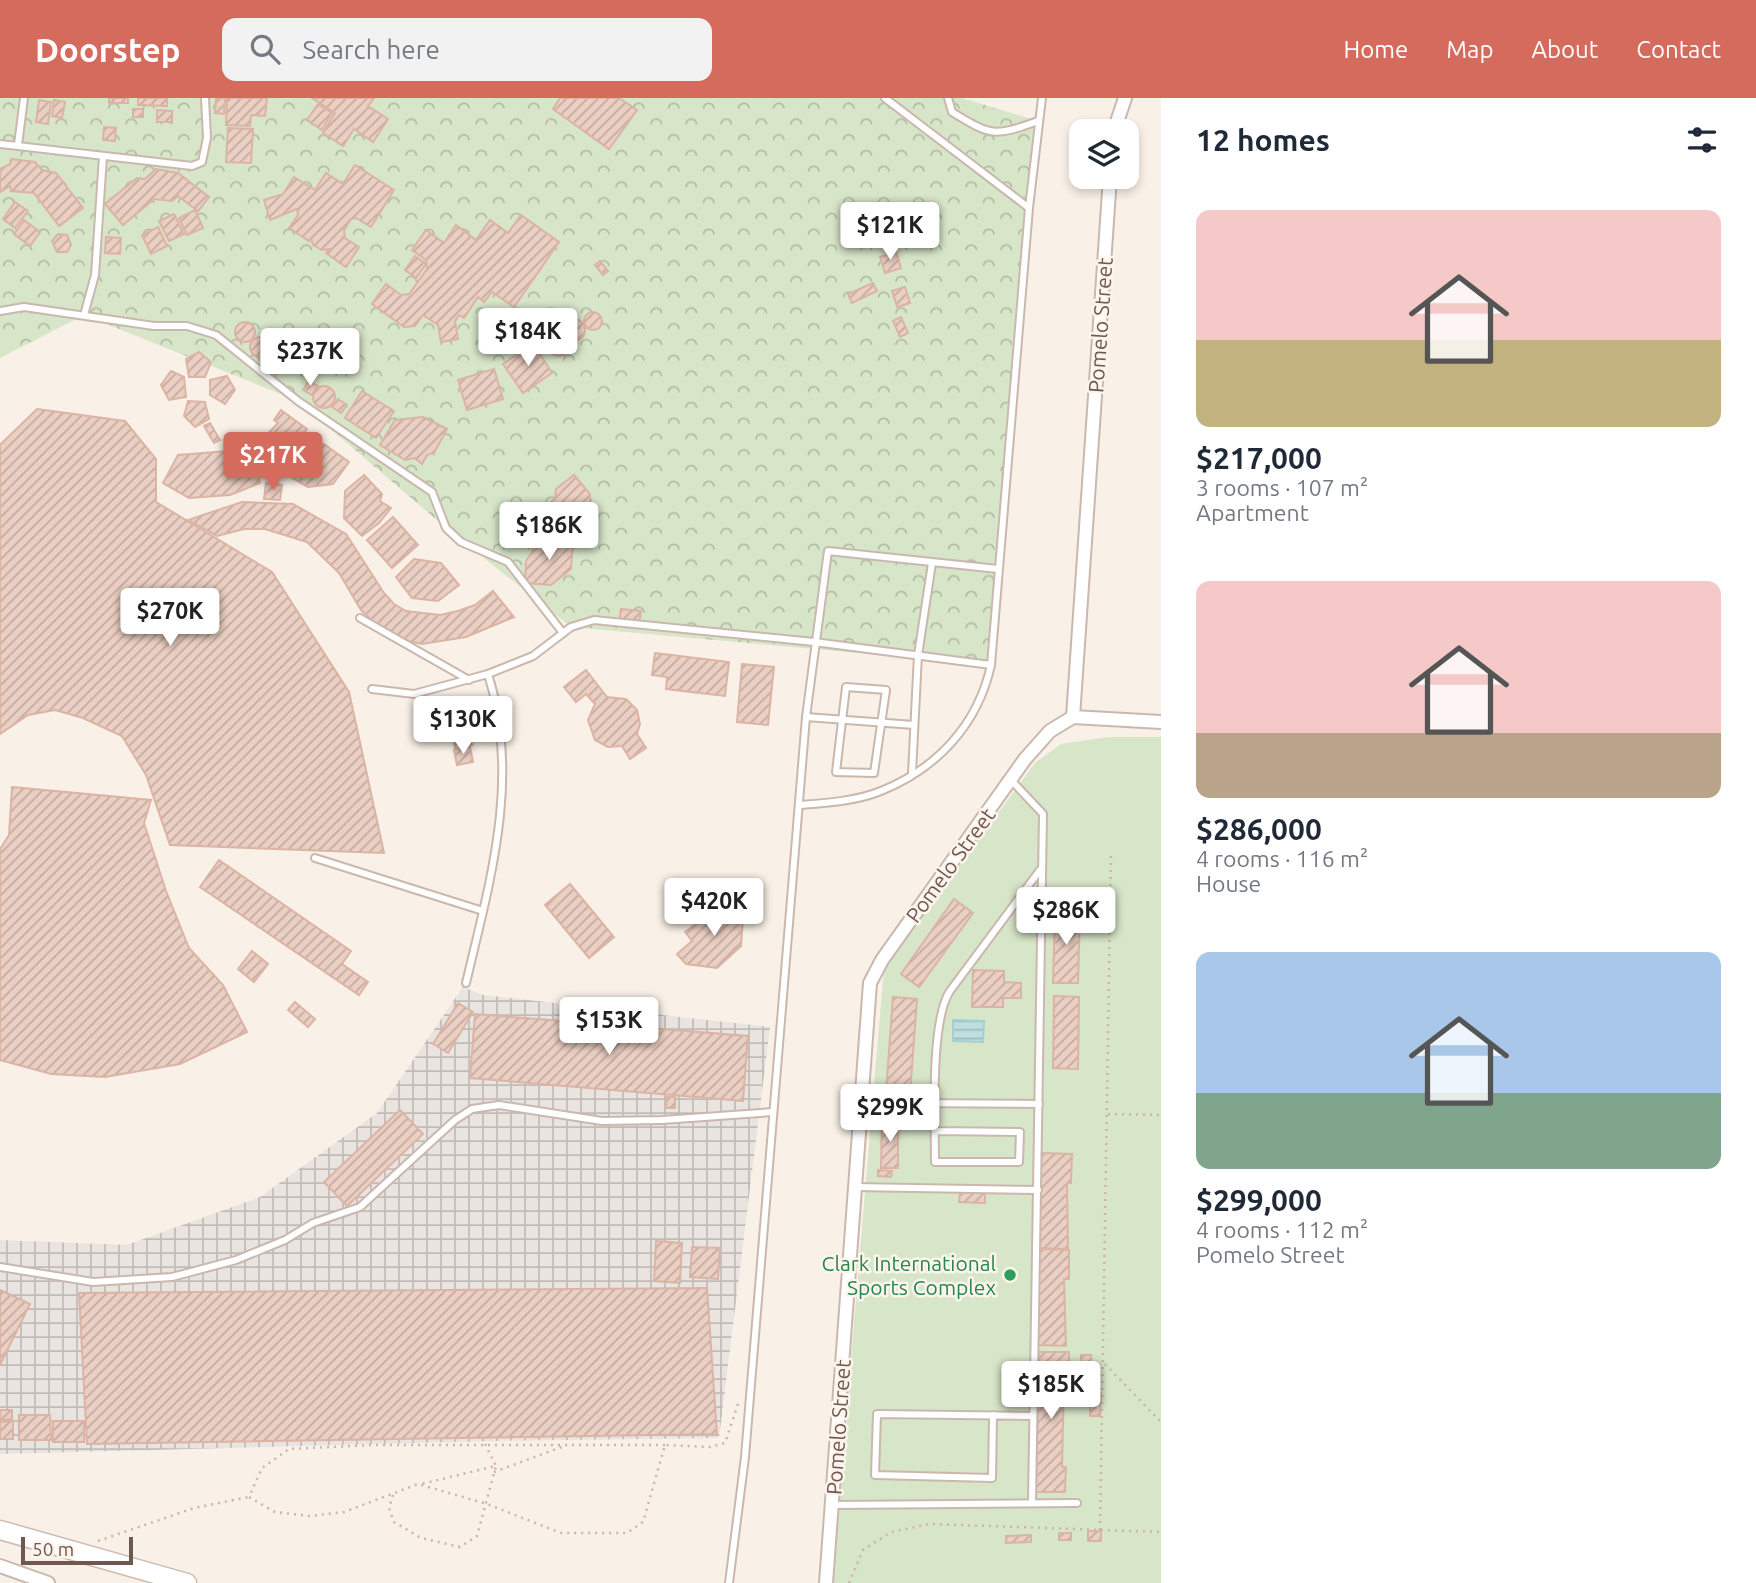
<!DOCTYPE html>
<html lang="en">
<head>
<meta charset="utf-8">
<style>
  body { margin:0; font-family:Ubuntu,sans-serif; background:#f2f2f3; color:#1f2937; height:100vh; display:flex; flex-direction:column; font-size:26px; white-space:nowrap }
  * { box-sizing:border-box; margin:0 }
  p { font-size:23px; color:#747a83 }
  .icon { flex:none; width:38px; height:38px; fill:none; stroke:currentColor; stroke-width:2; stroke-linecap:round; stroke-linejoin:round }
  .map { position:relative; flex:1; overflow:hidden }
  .details { display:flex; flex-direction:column; background:#fff; width:595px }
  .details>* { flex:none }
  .fabs { position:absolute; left:1069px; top:21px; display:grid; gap:14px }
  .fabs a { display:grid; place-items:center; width:70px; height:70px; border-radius:14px; background:#fff; box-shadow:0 4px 10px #0003; font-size:35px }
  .scale { position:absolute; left:21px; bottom:18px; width:112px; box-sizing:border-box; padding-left:7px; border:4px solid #70574f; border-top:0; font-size:19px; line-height:24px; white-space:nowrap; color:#70574f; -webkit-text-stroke:5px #fdf5ed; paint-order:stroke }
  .price { position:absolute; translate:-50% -60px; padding:0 16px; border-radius:7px; background:#fff; color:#222; font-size:23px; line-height:46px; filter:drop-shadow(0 2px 4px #0008) }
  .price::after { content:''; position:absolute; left:50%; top:42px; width:21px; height:16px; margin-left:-10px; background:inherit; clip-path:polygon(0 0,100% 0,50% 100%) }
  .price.current { background:#d46b5c; color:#fff }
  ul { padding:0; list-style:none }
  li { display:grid; align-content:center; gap:14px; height:371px; padding:0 35px }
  li span { display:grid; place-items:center; height:217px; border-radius:14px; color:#555 }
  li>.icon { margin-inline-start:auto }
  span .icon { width:126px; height:126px; fill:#fffc; stroke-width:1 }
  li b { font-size:30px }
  h2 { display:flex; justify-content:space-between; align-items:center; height:84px; padding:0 35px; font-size:30px }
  header { display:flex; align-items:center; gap:42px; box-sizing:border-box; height:98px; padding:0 35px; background:#d46b5c; color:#fff }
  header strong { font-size:33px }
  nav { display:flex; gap:38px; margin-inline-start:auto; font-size:24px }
  .search { width:490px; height:63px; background:#f2f2f3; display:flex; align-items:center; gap:18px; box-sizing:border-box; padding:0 24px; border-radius:14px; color:#747a83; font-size:26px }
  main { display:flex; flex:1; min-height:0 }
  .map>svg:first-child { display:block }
  .industrial { fill:url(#industrial-grid) }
  .park { fill:url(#park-crowns) }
  .garden { fill:#d7e5c8 }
  .water { fill:url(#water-rules); stroke:#a6cfd1; stroke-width:2 }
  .building { fill:url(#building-hatch); stroke:#dcb4a5; stroke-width:2 }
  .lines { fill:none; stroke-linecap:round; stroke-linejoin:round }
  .lane-casing { stroke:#cab8af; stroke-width:10 }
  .street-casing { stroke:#cab8af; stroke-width:16 }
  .secondary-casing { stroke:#cebab0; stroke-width:21 }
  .path { stroke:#d0b2a6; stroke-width:2.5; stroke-dasharray:2 5; stroke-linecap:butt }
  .lane { stroke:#fff; stroke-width:6 }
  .street { stroke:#fff; stroke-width:12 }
  .secondary { stroke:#fff; stroke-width:18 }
  .leisure-dot { fill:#2e9e5b; stroke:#fdf5ed; stroke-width:2.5 }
  .labels { text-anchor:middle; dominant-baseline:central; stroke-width:5; stroke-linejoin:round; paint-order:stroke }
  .street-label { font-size:21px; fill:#70574f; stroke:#fdf5ed }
  .leisure-label { font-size:21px; fill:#27864d; stroke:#fdf5ed; text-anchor:end }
</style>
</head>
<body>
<header>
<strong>Doorstep</strong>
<div class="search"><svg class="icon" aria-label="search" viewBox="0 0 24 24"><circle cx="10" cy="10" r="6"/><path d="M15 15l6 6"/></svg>Search here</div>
<nav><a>Home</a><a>Map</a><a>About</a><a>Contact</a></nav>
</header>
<main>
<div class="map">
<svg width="1161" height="1485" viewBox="0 0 1161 1485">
  <defs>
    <pattern id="industrial-grid" width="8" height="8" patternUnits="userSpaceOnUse" patternTransform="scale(1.75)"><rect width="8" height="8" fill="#eae4e0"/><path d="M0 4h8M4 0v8" fill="none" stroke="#c2bcb8"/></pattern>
    <pattern id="park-crowns" width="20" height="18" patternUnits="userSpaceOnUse" patternTransform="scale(1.75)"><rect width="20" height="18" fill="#d7e5c8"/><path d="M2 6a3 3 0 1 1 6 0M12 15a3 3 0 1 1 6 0" fill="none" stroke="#b3bca5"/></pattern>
    <pattern id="water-rules" width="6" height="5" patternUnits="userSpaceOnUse" patternTransform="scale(1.75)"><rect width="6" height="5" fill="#bedfe1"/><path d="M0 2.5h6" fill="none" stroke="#9fb8b9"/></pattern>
    <pattern id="building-hatch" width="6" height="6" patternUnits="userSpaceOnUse" patternTransform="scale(1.75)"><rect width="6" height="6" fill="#ebcfc2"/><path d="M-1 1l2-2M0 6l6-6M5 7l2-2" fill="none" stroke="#c3aba0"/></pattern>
  </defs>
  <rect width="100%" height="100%" fill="#f9f1e7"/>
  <path class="industrial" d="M 463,889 L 483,897 L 770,929 L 719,1340 L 493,1343 L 0,1356 L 0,1142 L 127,1147 L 260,1099 L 377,1015 Z"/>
  <path class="park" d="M 0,0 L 962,0 L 1038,23 L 991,567 L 571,529 L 446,430 L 298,303 L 84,217 L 0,260 Z"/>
  <path class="garden" d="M 1108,639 L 1161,639 L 1161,1485 L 832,1485 L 884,870 L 1035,665 L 1061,646 Z"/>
  <path class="water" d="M 953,922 L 984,923 L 983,944 L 953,943 Z"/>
  <g class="building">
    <rect x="109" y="0" width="19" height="5"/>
    <path d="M 138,0 L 167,0 L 167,8 L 138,7 Z"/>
    <path d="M 216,0 L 225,0 L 224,16 L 215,15 Z"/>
    <path d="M 227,0 L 267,0 L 265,18 L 251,17 L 250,28 L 226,27 Z"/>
    <path d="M 312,0 L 374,0 L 368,8 L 388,21 L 373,44 L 354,31 L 343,48 L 323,35 L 335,15 Z"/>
    <path d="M 560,0 L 619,0 L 637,12 L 609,51 L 553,11 Z"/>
    <path d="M 39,2 L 51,4 L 48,26 L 36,24 Z"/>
    <path d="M 54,2 L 65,4 L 62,20 L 52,18 Z"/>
    <path d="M 318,6 L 332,15 L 322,32 L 307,22 Z"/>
    <rect x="133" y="11" width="10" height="8"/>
    <path d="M 157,12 L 172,13 L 172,24 L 157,24 Z"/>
    <path d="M 104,29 L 116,30 L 115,43 L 103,42 Z"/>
    <path d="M 228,30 L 253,31 L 251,65 L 226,64 Z"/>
    <path d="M 11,61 L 35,64 L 42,72 L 56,75 L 83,110 L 59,128 L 34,95 L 11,93 L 10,88 L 0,94 L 0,71 L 10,66 Z"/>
    <path d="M 355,67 L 394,92 L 371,129 L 356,120 L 351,121 L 344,132 L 345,140 L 359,149 L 346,169 L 326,155 L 329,151 L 322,152 L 313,147 L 311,140 L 309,143 L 289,130 L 298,117 L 297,111 L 270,122 L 264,102 L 283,96 L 294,79 L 315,92 L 326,75 L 343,86 Z"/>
    <path d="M 156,71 L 178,75 L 209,99 L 198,113 L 178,98 L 172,103 L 154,101 L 123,127 L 105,106 L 137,80 L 145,81 Z"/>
    <path d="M 15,104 L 28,113 L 15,130 L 3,121 Z"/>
    <path d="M 195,112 L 203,130 L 187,137 L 179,120 Z"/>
    <path d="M 174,116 L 184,136 L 169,143 L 159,123 Z"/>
    <path d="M 521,117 L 559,144 L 514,209 L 492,194 L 484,204 L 478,199 L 464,220 L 459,217 L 455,223 L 458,241 L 441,244 L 438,227 L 423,217 L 415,228 L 404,229 L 372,206 L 386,186 L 401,197 L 409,196 L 427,171 L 426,162 L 412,152 L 426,132 L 444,145 L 456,127 L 476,142 L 490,122 L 508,135 Z"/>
    <path d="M 24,122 L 40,134 L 30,148 L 14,136 Z"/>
    <path d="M 158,129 L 167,148 L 151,156 L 142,137 Z"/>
    <path d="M 58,136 L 67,137 L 71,147 L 67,154 L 57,154 L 52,143 Z"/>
    <path d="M 106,139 L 121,140 L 120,156 L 105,155 Z"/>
    <path d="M 896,154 L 901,170 L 885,175 L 880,159 Z"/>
    <path d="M 415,158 L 426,166 L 416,180 L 405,172 Z"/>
    <path d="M 600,163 L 608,173 L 603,177 L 595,167 Z"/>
    <path d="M 873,185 L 877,193 L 852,205 L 848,196 Z"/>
    <path d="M 905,189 L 910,205 L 897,209 L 892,193 Z"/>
    <circle cx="593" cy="223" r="9"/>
    <path d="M 901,219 L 908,235 L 900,239 L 893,223 Z"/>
    <circle cx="574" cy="232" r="11"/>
    <circle cx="245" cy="234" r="10"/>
    <circle cx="559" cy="247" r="11"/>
    <circle cx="260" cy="249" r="10"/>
    <path d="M 533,245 L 552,275 L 523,295 L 503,266 Z"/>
    <path d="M 199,254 L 211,264 L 205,279 L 189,279 L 186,261 Z"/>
    <path d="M 268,257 L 278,263 L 272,272 L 262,265 Z"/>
    <path d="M 494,271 L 503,301 L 467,312 L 458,282 Z"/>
    <path d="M 171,273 L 184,279 L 186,299 L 169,302 L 161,287 Z"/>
    <path d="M 227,278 L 235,292 L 225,306 L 210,297 L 210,282 Z"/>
    <path d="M 309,283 L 318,288 L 312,297 L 303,292 Z"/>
    <circle cx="324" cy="299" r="11"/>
    <path d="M 362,293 L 394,313 L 376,340 L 345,320 Z"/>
    <path d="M 338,301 L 347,307 L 341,315 L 332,309 Z"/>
    <path d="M 188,303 L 205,304 L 209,321 L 195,329 L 184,318 Z"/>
    <path d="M 37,311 L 125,323 L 156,361 L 156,404 L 272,474 L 349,594 L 384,755 L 170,747 L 146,677 L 122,638 L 83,620 L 55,612 L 28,617 L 0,636 L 0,347 Z"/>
    <path d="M 281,312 L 307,331 L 283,363 L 259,345 L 278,325 L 274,322 Z"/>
    <path d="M 423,319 L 447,331 L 434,355 L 427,357 L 422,366 L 415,360 L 405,362 L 380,347 L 395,322 Z"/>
    <path d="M 210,325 L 220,342 L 214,345 L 204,328 Z"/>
    <path d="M 310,344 L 317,348 L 324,346 L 349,364 L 333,386 L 308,389 L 285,376 L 298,354 L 306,352 Z"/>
    <path d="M 253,351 L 260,385 L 230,397 L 189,400 L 163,385 L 178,357 Z"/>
    <path d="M 364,377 L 382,396 L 380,403 L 391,410 L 379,425 L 362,438 L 344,420 L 345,393 Z"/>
    <path d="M 574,377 L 590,396 L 589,424 L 569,441 L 552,422 L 554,413 L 549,405 L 555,401 L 556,391 Z"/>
    <path d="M 266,385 L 282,387 L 280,402 L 264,401 Z"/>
    <path d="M 242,404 L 293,406 L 346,436 L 384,495 L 394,506 L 406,513 L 440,517 L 458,513 L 475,507 L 493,493 L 514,519 L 466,539 L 422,546 L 399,541 L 380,530 L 361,512 L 339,475 L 307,444 L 265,431 L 244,431 L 217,438 L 188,422 Z"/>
    <path d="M 393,419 L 418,447 L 392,470 L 367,442 Z"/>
    <path d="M 548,441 L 573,442 L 571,471 L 551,487 L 525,485 L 526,463 L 532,454 L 533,445 L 543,445 Z"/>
    <path d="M 414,461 L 441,465 L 459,487 L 438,503 L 412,500 L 396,479 Z"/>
    <path d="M 621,511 L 641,513 L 639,525 L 619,523 Z"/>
    <path d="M 655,555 L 729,564 L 725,598 L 666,591 L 667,579 L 652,577 Z"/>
    <path d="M 742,566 L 774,569 L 768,627 L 737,624 Z"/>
    <path d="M 586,572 L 607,599 L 626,601 L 637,612 L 640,626 L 637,636 L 646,650 L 630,661 L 622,648 L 608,649 L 595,642 L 588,622 L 595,606 L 586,596 L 576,604 L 564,589 Z"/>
    <path d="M 467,603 L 469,614 L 451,618 L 449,607 Z"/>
    <path d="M 469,618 L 471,631 L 455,634 L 452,621 Z"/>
    <path d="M 469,633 L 472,647 L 455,650 L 453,636 Z"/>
    <path d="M 470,649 L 473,664 L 457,667 L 454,652 Z"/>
    <path d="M 12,689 L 151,702 L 144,725 L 166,793 L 189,850 L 223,887 L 247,934 L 180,966 L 105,979 L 51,976 L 0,962 L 0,751 L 9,737 Z"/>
    <path d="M 219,762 L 351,853 L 342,866 L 368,884 L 359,897 L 200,789 Z"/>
    <path d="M 570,786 L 614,839 L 589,860 L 545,807 Z"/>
    <path d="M 954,801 L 973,815 L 919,889 L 901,876 Z"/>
    <path d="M 727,803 L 743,820 L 741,848 L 717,870 L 686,866 L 677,856 L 692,843 L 685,834 Z"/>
    <path d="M 1055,813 L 1080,813 L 1078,885 L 1053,885 Z"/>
    <path d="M 252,853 L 268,866 L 254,884 L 238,871 Z"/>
    <path d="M 973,872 L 1004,873 L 1004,884 L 1021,885 L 1021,900 L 1003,900 L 1003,909 L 972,909 Z"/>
    <path d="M 1054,898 L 1079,899 L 1078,971 L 1053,970 Z"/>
    <path d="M 893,899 L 917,901 L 910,996 L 886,994 Z"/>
    <path d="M 295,904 L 315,921 L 308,929 L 288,912 Z"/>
    <path d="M 458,905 L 473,914 L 448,955 L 433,946 Z"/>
    <path d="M 475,916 L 748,938 L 743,1003 L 470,980 Z"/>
    <rect x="666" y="999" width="9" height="11"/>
    <path d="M 400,1012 L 423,1036 L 347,1108 L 324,1084 Z"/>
    <path d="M 882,1022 L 898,1022 L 898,1070 L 881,1070 Z"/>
    <path d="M 1041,1055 L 1072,1056 L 1071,1085 L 1067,1085 L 1068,1151 L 1039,1150 Z"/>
    <path d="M 878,1072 L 892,1073 L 891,1079 L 878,1078 Z"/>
    <path d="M 960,1095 L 985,1095 L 985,1105 L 959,1104 Z"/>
    <path d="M 656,1143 L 682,1145 L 680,1185 L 654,1183 Z"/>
    <path d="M 692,1149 L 720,1150 L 718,1181 L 690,1179 Z"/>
    <path d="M 1039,1151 L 1069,1152 L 1069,1181 L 1064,1181 L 1066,1248 L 1037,1247 Z"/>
    <path d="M 707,1190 L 717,1336 L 87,1346 L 79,1195 Z"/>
    <path d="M 0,1192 L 30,1206 L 0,1267 Z"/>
    <path d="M 1039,1254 L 1069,1254 L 1069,1283 L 1064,1283 L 1062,1369 L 1066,1369 L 1065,1394 L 1036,1394 Z"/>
    <path d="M 1081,1257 L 1091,1257 L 1090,1279 L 1081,1279 Z"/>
    <path d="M 1090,1295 L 1101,1295 L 1100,1318 L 1090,1318 Z"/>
    <path d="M 0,1312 L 12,1312 L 12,1321 L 0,1322 Z"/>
    <path d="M 19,1317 L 50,1317 L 51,1342 L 19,1342 Z"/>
    <path d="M 13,1323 L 13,1341 L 0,1341 L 0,1324 Z"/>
    <rect x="53" y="1323" width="31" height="21"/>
    <rect x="1088" y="1433" width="13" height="10"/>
    <rect x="1059" y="1435" width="12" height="7"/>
    <path d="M 1031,1437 L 1031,1444 L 1006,1445 L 1006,1438 Z"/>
  </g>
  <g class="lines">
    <defs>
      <g id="lane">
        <path d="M 948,0 L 952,14 C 991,38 994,39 1038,23"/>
        <path d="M 0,46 L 192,68 L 202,64 L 207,40 L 205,0"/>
        <path d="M 18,47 L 24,0"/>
        <path d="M 1029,110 L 1042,0"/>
        <path d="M 0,213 L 24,209 L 154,228 L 187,228 L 216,237 L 298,303 L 432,394 L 446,430 L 461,444 L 508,464 L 563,535"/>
        <path d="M 84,217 L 95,177 L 103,59"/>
        <path d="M 360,520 L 469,582"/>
        <path d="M 846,589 L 886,592 L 874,675 L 836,674 Z"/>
        <path d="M 372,591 L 414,596 L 488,576"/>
        <path d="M 806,619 L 914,627"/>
        <path d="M 912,675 L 918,557 L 932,465"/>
        <path d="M 1012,683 L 1043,716 L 1032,1404"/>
        <path d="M 801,707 C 827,705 856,703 881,693 C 938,670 978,626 991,567"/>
        <path d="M 315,760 L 483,813"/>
        <path d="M 466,885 C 490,783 521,680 488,576 L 533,558 L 571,529 L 594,522 L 814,544 L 991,567 L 1029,110 L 885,0"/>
        <path d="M 908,1005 L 1039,1006"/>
        <path d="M 935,1033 L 1020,1034 L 1019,1064 L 935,1064 C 935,1025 930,923 950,893 L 1040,772"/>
        <path d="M 854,1089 L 1038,1092"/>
        <path d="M 0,1169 L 93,1184 L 172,1179 L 236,1162 L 285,1142 L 313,1125 L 360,1109 L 455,1022 L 472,1011 L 499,1007 L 602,1023 L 662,1022 L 773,1014"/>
        <path d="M 993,1317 L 992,1380 L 875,1377 L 877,1316 L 1033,1318"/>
        <path d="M 833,1407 L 1077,1405"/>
        <path d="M 729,1485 L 745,1359 L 806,619 L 828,453 L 998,471"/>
      </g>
      <g id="street">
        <path d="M 1114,33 L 1125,0"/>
        <path d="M 1073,619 L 1110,79"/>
        <path d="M 1073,619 L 1161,624"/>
        <path d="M 0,1468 L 48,1485"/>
        <path d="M 826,1485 L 870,885 L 882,862 L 1025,661 L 1050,633 L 1073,619"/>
      </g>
      <path id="secondary" d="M 0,1432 L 187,1485"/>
    </defs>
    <use href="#lane" class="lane-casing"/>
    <use href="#street" class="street-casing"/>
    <use href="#secondary" class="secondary-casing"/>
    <g class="path">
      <path d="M 1108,1016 L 1161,1017"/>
      <path d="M 1105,1266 L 1161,1324"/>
      <path d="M 485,1346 L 496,1368"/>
      <path d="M 665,1347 L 373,1347 L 289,1351 L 262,1370 L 249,1399 L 275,1414 L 310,1418 L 344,1414 L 418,1386 L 487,1406 L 561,1435 L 627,1435 L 643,1424 L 665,1347 L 710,1349 L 725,1345 L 739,1303"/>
      <path d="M 494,1374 L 567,1347"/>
      <path d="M 393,1397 L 389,1410 L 394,1424 L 421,1440 L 460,1449 L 477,1438 L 496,1368 L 421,1386"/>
      <path d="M 1100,1432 L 1111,754"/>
      <path d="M 98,1443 L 194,1410 L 249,1399"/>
      <path d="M 849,1485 L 863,1452 L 891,1434 L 930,1426 L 1161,1434"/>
    </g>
    <use href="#lane" class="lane"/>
    <use href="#street" class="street"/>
    <use href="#secondary" class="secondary"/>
  </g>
  <circle class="leisure-dot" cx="1010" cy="1177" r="7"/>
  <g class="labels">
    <g class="street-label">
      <text transform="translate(1100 227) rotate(-86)">Pomelo Street</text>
      <text transform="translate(950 767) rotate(-54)">Pomelo Street</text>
      <text transform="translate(838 1329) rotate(-86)">Pomelo Street</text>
    </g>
    <g class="leisure-label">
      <text x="996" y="1165">Clark International<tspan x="996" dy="24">Sports Complex</tspan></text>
    </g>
  </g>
</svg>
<div class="fabs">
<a><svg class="icon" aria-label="layers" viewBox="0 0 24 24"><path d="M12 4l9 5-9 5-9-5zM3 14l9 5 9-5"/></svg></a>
</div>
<div class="scale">50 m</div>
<b class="price" style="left:890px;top:164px">$121K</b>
<b class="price" style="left:528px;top:270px">$184K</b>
<b class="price" style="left:310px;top:290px">$237K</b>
<b class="price current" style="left:273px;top:394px">$217K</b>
<b class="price" style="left:549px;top:464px">$186K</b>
<b class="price" style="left:170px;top:550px">$270K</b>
<b class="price" style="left:463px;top:658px">$130K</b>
<b class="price" style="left:714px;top:840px">$420K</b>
<b class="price" style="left:1066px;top:849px">$286K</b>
<b class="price" style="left:609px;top:959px">$153K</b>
<b class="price" style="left:890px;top:1046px">$299K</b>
<b class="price" style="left:1051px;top:1323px">$185K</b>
</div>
<section class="details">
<h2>12 homes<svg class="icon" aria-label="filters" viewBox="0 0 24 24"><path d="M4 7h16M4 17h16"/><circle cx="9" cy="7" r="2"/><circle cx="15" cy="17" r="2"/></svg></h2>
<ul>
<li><span style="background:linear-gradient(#f6c9c9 60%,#c2b280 0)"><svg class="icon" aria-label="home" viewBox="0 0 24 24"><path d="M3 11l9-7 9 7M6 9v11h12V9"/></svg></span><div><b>$217,000</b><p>3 rooms · 107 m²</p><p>Apartment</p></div></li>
<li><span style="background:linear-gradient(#f6c9c9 70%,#b9a48a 0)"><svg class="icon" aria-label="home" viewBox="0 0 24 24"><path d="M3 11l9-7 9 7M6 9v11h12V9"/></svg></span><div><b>$286,000</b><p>4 rooms · 116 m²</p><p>House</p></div></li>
<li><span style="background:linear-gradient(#a9c7e8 65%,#7fa58c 0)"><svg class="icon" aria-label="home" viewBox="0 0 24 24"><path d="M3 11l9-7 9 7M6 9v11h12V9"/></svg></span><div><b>$299,000</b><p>4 rooms · 112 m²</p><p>Pomelo Street</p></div></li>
</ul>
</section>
</main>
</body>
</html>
